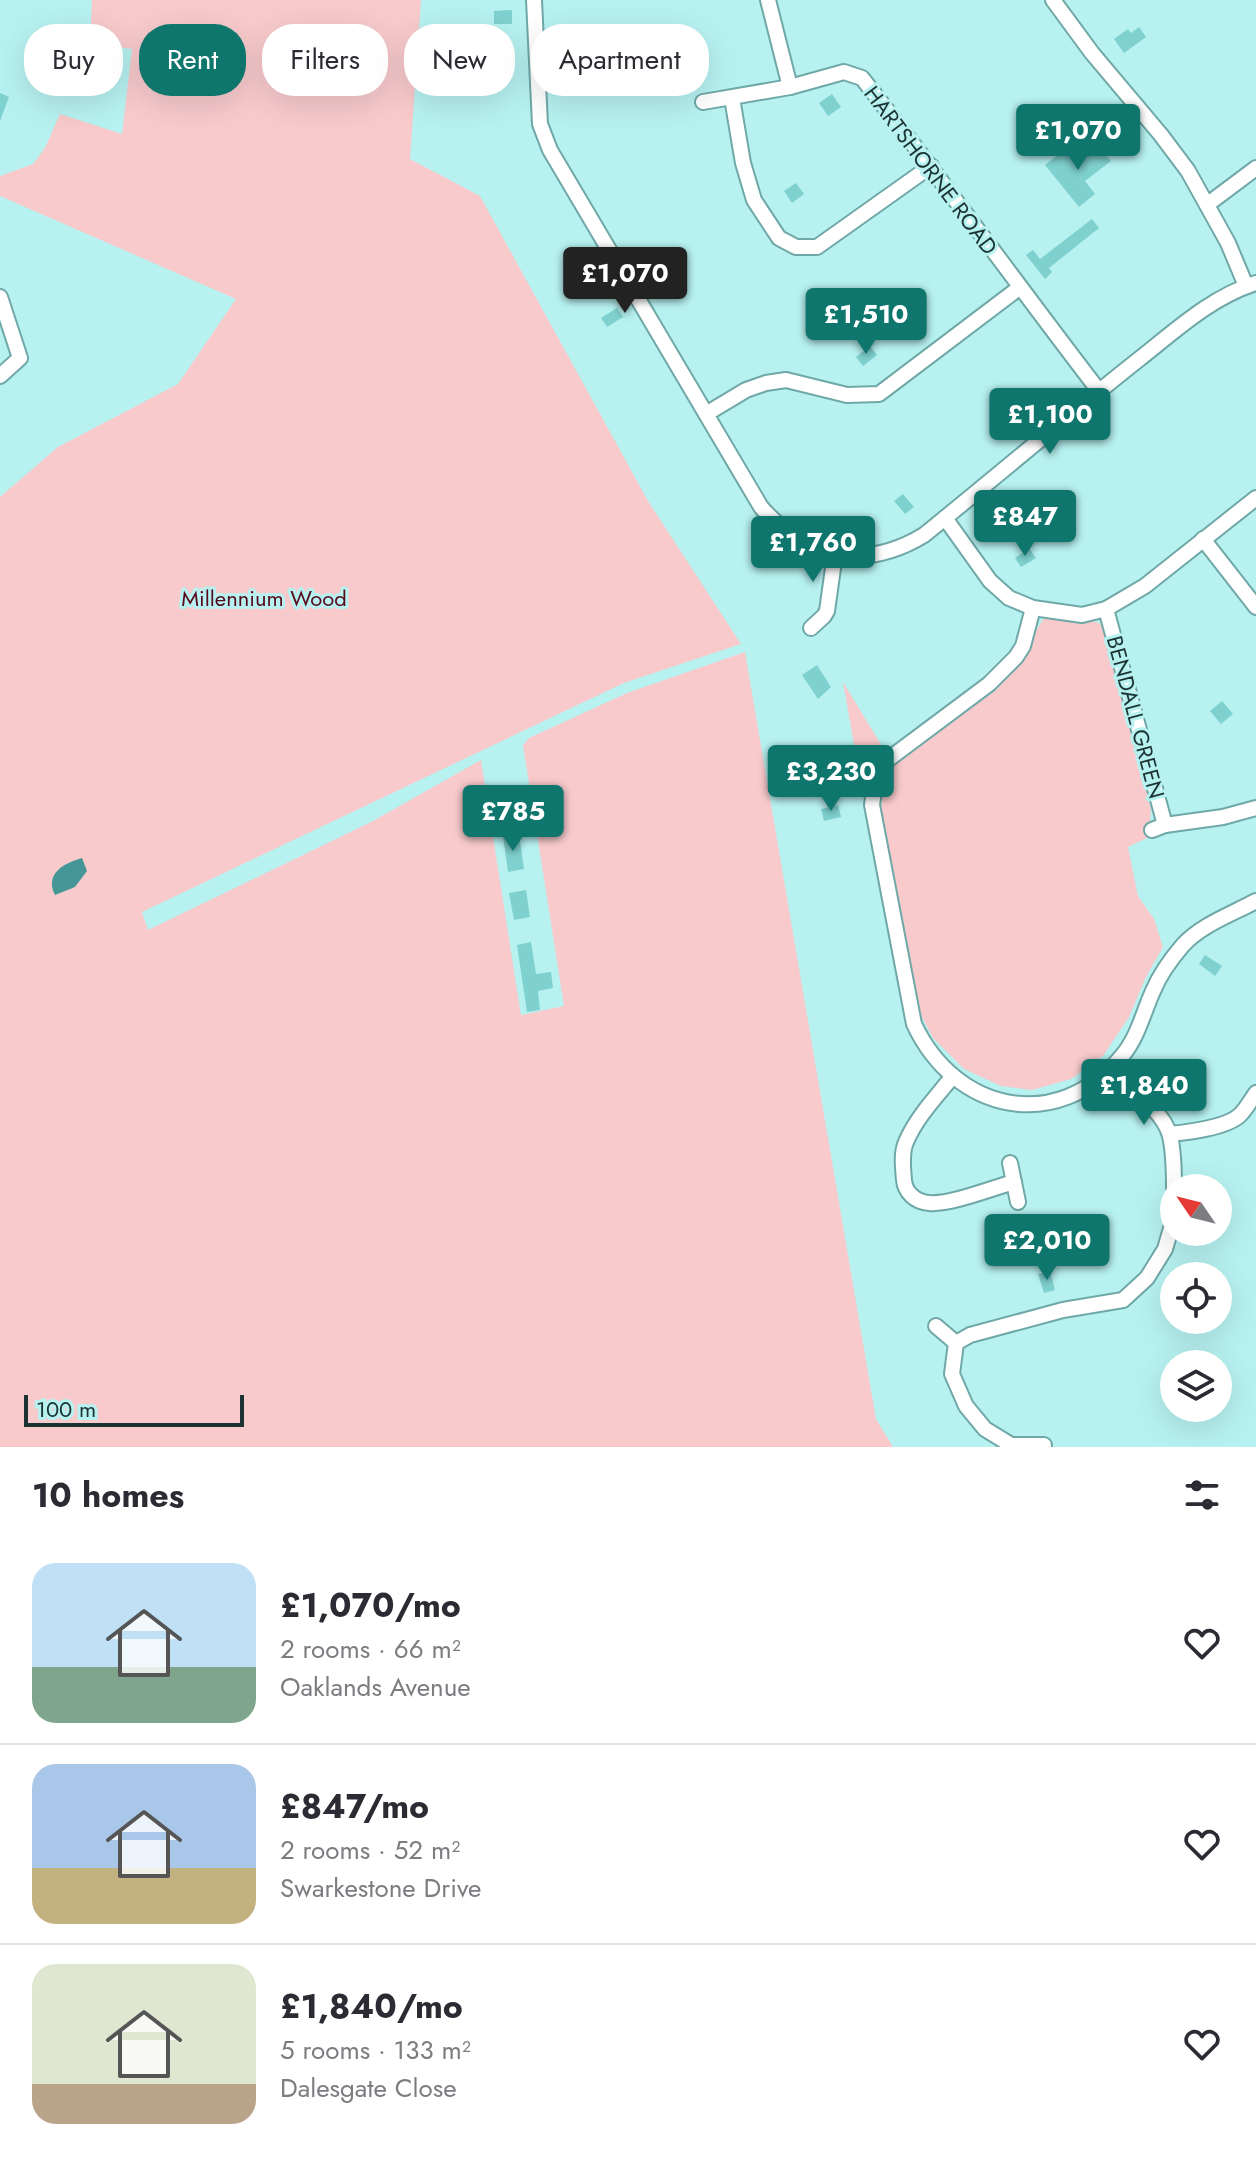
<!DOCTYPE html>
<html lang="en">
<head>
<meta charset="utf-8">
<style>
  body { margin:0; font-family:Jost,sans-serif; background:#f2f2f3; color:#2b2b33; height:100vh; display:flex; flex-direction:column; font-size:30px; white-space:nowrap }
  * { box-sizing:border-box; margin:0 }
  p { font-size:26px; color:#7c7c81 }
  .icon { flex:none; width:44px; height:44px; fill:none; stroke:currentColor; stroke-width:2; stroke-linecap:round; stroke-linejoin:round }
  .map { position:relative; height:1447px; overflow:hidden }
  .sheet { display:flex; flex-direction:column; background:#fff; flex:1 }
  .sheet>* { flex:none }
  .hud { position:absolute; left:24px; top:24px; width:800px; height:72px; display:flex; gap:16px }
  .needle { width:52px; rotate:305deg }
  .buttons { position:absolute; left:1160px; top:1174px; display:grid; gap:16px }
  .buttons a { display:grid; place-items:center; width:72px; height:72px; border-radius:50%; background:#fff; box-shadow:0 8px 32px #0002; font-size:40px }
  .scale { position:absolute; left:24px; bottom:20px; width:220px; box-sizing:border-box; padding-left:8px; border:4px solid #1b3332; border-top:0; font-size:22px; line-height:28px; white-space:nowrap; color:#1b3332; -webkit-text-stroke:6px #b7f2f1; paint-order:stroke }
  .price { position:absolute; translate:-50% -68px; padding:0 18px; border-radius:8px; background:#0f766e; color:#fff; font-size:26px; line-height:52px; filter:drop-shadow(0 2px 4px #0008) }
  .price::after { content:''; position:absolute; left:50%; top:48px; width:24px; height:18px; margin-left:-12px; background:inherit; clip-path:polygon(0 0,100% 0,50% 100%) }
  .price.current { background:#222; color:#fff }
  ul { padding:0; list-style:none }
  li { display:flex; align-items:center; gap:24px; height:200px; padding:0 32px }
  li+li { border-top:2px solid #e1e1e2 }
  li span { display:grid; place-items:center; flex:none; width:224px; height:160px; border-radius:24px; color:#555 }
  li>.icon { margin-inline-start:auto }
  span .icon { width:96px; height:96px; fill:#fffc; stroke-width:1 }
  li b { font-size:34px }
  h2 { display:flex; justify-content:space-between; align-items:center; height:96px; padding:0 32px; font-size:34px }
  .tag { padding:0 28px; border-radius:32px; background:#fff; box-shadow:0 8px 32px #0002; font-size:28px; line-height:72px }
  .tag.current { background:#0f766e; color:#fff }
  .map>svg:first-child { display:block }
  .green { fill:#f8cacc }
  .water { fill:#449796 }
  .building { fill:#7fd1cf }
  .lines { fill:none; stroke-linecap:round; stroke-linejoin:round }
  .minor-casing { stroke:#6fa8a7; stroke-width:18 }
  .minor { stroke:#fff; stroke-width:14 }
  .labels { text-anchor:middle; dominant-baseline:central; stroke-width:6; stroke-linejoin:round; paint-order:stroke }
  .street-label { font-size:22px; fill:#1b3332; stroke:#b7f2f1 }
  .park-label { font-size:22px; fill:#58081c; stroke:#b7f2f1 }
</style>
</head>
<body>
<div class="map">
<svg width="1256" height="1447" viewBox="0 0 1256 1447">
  <rect width="100%" height="100%" fill="#b7f2f1"/>
  <g class="green">
    <path d="M 92,0 L 421,0 L 410,159 L 480,196 L 648,501 L 741,644 L 624,683 L 142,912 L 148,930 L 373,821 L 481,760 L 521,1015 L 564,1006 L 523,745 L 529,738 L 627,693 L 745,652 L 876,1419 L 893,1447 L 0,1447 L 0,497 L 58,447 L 178,384 L 236,299 L 0,196 L 0,176 L 33,164 L 45,148 L 60,114 L 122,134 L 132,49 L 90,43 Z"/>
    <path d="M 1044,618 L 1090,620 L 1104,625 L 1151,809 L 1149,837 L 1128,847 L 1138,896 L 1154,919 L 1163,947 L 1146,977 L 1129,1017 L 1103,1056 L 1071,1079 L 1032,1090 L 1001,1086 L 964,1069 L 933,1038 L 921,1015 L 881,816 L 883,786 L 892,766 L 996,690 L 1022,661 L 1034,634 Z"/>
    <path d="M 843,682 L 882,746 L 868,757 L 859,773 Z"/>
  </g>
  <path class="water" d="M 82,858 L 87,871 L 75,887 L 55,895 C 44,874 64,863 82,858 Z"/>
  <g class="building">
    <path d="M 512,10 L 512,24 L 494,24 L 494,11 Z"/>
    <path d="M 1139,27 L 1146,37 L 1124,53 L 1114,39 L 1128,29 L 1131,33 Z"/>
    <path d="M 0,93 L 9,97 L 0,121 Z"/>
    <path d="M 832,94 L 841,107 L 828,116 L 819,103 Z"/>
    <path d="M 1097,143 L 1111,161 L 1085,181 L 1095,194 L 1079,207 L 1045,165 L 1064,150 L 1073,162 Z"/>
    <path d="M 796,183 L 804,194 L 792,203 L 784,191 Z"/>
    <path d="M 1092,219 L 1099,228 L 1049,268 L 1052,272 L 1045,279 L 1026,255 L 1033,250 L 1040,259 Z"/>
    <path d="M 617,308 L 623,317 L 607,327 L 601,318 Z"/>
    <path d="M 870,346 L 877,355 L 863,366 L 856,357 Z"/>
    <path d="M 903,494 L 914,507 L 905,514 L 894,501 Z"/>
    <path d="M 1029,548 L 1036,558 L 1021,567 L 1015,558 Z"/>
    <path d="M 817,665 L 831,687 L 818,699 L 802,675 Z"/>
    <path d="M 1222,701 L 1233,714 L 1221,724 L 1210,711 Z"/>
    <path d="M 838,805 L 841,817 L 824,821 L 821,809 Z"/>
    <path d="M 519,834 L 524,869 L 508,872 L 503,836 Z"/>
    <path d="M 526,890 L 530,917 L 514,920 L 509,893 Z"/>
    <path d="M 531,942 L 536,974 L 551,972 L 553,988 L 538,991 L 540,1010 L 527,1012 L 517,945 Z"/>
    <path d="M 1205,955 L 1222,966 L 1215,976 L 1199,964 Z"/>
    <path d="M 1050,1271 L 1055,1290 L 1044,1293 L 1038,1274 Z"/>
  </g>
  <g class="lines">
    <defs>
      <g id="minor">
        <path d="M 534,0 L 540,124 L 550,150 L 761,507 C 806,559 865,571 924,535 C 996,477 1066,417 1138,360 C 1175,331 1211,297 1256,283"/>
        <path d="M 768,0 L 790,87"/>
        <path d="M 1053,0 L 1092,53 L 1161,135 L 1188,171 L 1228,243 L 1246,286"/>
        <path d="M 732,98 L 743,163 L 754,200 L 779,238 L 796,247 L 817,247 L 931,166"/>
        <path d="M 703,102 L 790,87 L 844,72 L 862,78 C 943,181 1019,287 1099,391"/>
        <path d="M 1208,204 L 1256,168"/>
        <path d="M 0,297 L 20,358 L 0,376"/>
        <path d="M 706,414 L 746,390 L 766,383 L 786,380 L 847,395 L 879,394 L 1019,288"/>
        <path d="M 945,518 L 990,581 L 1009,598 L 1033,608 L 1082,615 L 1106,609 L 1145,586 L 1256,498"/>
        <path d="M 1203,539 L 1256,607"/>
        <path d="M 1033,608 L 1023,646 L 1016,657 L 989,684 L 886,761 L 874,790 L 872,805 L 914,1024 C 955,1112 1057,1135 1122,1056 C 1138,1037 1143,1013 1153,991 C 1160,974 1171,959 1183,945 C 1201,925 1232,914 1256,901"/>
        <path d="M 1106,609 L 1165,825"/>
        <path d="M 811,628 L 824,616 L 827,611 L 835,554"/>
        <path d="M 1152,830 L 1165,825 L 1223,817 L 1256,808"/>
        <path d="M 1109,1069 C 1128,1086 1164,1111 1170,1136 C 1174,1153 1174,1171 1174,1188"/>
        <path d="M 953,1076 C 936,1097 916,1118 906,1142 C 901,1153 903,1168 904,1180 C 905,1192 915,1202 929,1203 C 950,1205 992,1188 1014,1182"/>
        <path d="M 1170,1134 C 1189,1132 1226,1128 1240,1115 C 1246,1109 1251,1100 1256,1093"/>
        <path d="M 1010,1163 L 1018,1202"/>
        <path d="M 936,1326 L 956,1343"/>
        <path d="M 1044,1445 L 1011,1445 L 985,1429 L 966,1406 L 952,1374 L 956,1343 L 970,1335 L 1063,1310 L 1123,1300 L 1147,1278 L 1165,1249 L 1174,1218"/>
      </g>
    </defs>
    <use href="#minor" class="minor-casing"/>
    <use href="#minor" class="minor"/>
  </g>
  <g class="labels">
    <g class="street-label">
      <text transform="translate(931 170) rotate(53)">HARTSHORNE ROAD</text>
      <text transform="translate(1136 717) rotate(75)">BENDALL GREEN</text>
    </g>
    <g class="park-label">
      <text x="264" y="598">Millennium Wood</text>
    </g>
  </g>
</svg>
<div class="buttons">
<a><svg class="needle" viewBox="-14 -14 28 28"><path d="M0-13l5 13h-10z" fill="#e53935"/><path d="M0 13l5-13h-10z" fill="#7c7c81"/></svg></a>
<a><svg class="icon" aria-label="locate" viewBox="0 0 24 24"><circle cx="12" cy="12" r="6"/><path d="M12 2v4M12 18v4M2 12h4M18 12h4"/></svg></a>
<a><svg class="icon" aria-label="layers" viewBox="0 0 24 24"><path d="M12 4l9 5-9 5-9-5zM3 14l9 5 9-5"/></svg></a>
</div>
<div class="scale">100 m</div>
<b class="price" style="left:1078px;top:172px">£1,070</b>
<b class="price current" style="left:625px;top:315px">£1,070</b>
<b class="price" style="left:866px;top:356px">£1,510</b>
<b class="price" style="left:1050px;top:456px">£1,100</b>
<b class="price" style="left:1025px;top:558px">£847</b>
<b class="price" style="left:813px;top:584px">£1,760</b>
<b class="price" style="left:831px;top:813px">£3,230</b>
<b class="price" style="left:513px;top:853px">£785</b>
<b class="price" style="left:1144px;top:1127px">£1,840</b>
<b class="price" style="left:1047px;top:1282px">£2,010</b>
<div class="hud">
<a class="tag">Buy</a>
<a class="tag current">Rent</a>
<a class="tag">Filters</a>
<a class="tag">New</a>
<a class="tag">Apartment</a>
</div>
</div>
<section class="sheet">
<h2>10 homes<svg class="icon" aria-label="filters" viewBox="0 0 24 24"><path d="M4 7h16M4 17h16"/><circle cx="9" cy="7" r="2"/><circle cx="15" cy="17" r="2"/></svg></h2>
<ul>
<li><span style="background:linear-gradient(#bfe0f5 65%,#7fa58c 0)"><svg class="icon" aria-label="home" viewBox="0 0 24 24"><path d="M3 11l9-7 9 7M6 9v11h12V9"/></svg></span><div><b>£1,070/mo</b><p>2 rooms · 66 m²</p><p>Oaklands Avenue</p></div><svg class="icon" aria-label="heart" viewBox="0 0 24 24"><path d="M12 20l-8-8c-3-5 5-10 8-4 3-6 11-1 8 4z"/></svg></li>
<li><span style="background:linear-gradient(#a9c7e8 65%,#c2b280 0)"><svg class="icon" aria-label="home" viewBox="0 0 24 24"><path d="M3 11l9-7 9 7M6 9v11h12V9"/></svg></span><div><b>£847/mo</b><p>2 rooms · 52 m²</p><p>Swarkestone Drive</p></div><svg class="icon" aria-label="heart" viewBox="0 0 24 24"><path d="M12 20l-8-8c-3-5 5-10 8-4 3-6 11-1 8 4z"/></svg></li>
<li><span style="background:linear-gradient(#dfe7d0 75%,#b9a48a 0)"><svg class="icon" aria-label="home" viewBox="0 0 24 24"><path d="M3 11l9-7 9 7M6 9v11h12V9"/></svg></span><div><b>£1,840/mo</b><p>5 rooms · 133 m²</p><p>Dalesgate Close</p></div><svg class="icon" aria-label="heart" viewBox="0 0 24 24"><path d="M12 20l-8-8c-3-5 5-10 8-4 3-6 11-1 8 4z"/></svg></li>
</ul>
</section>
</body>
</html>
